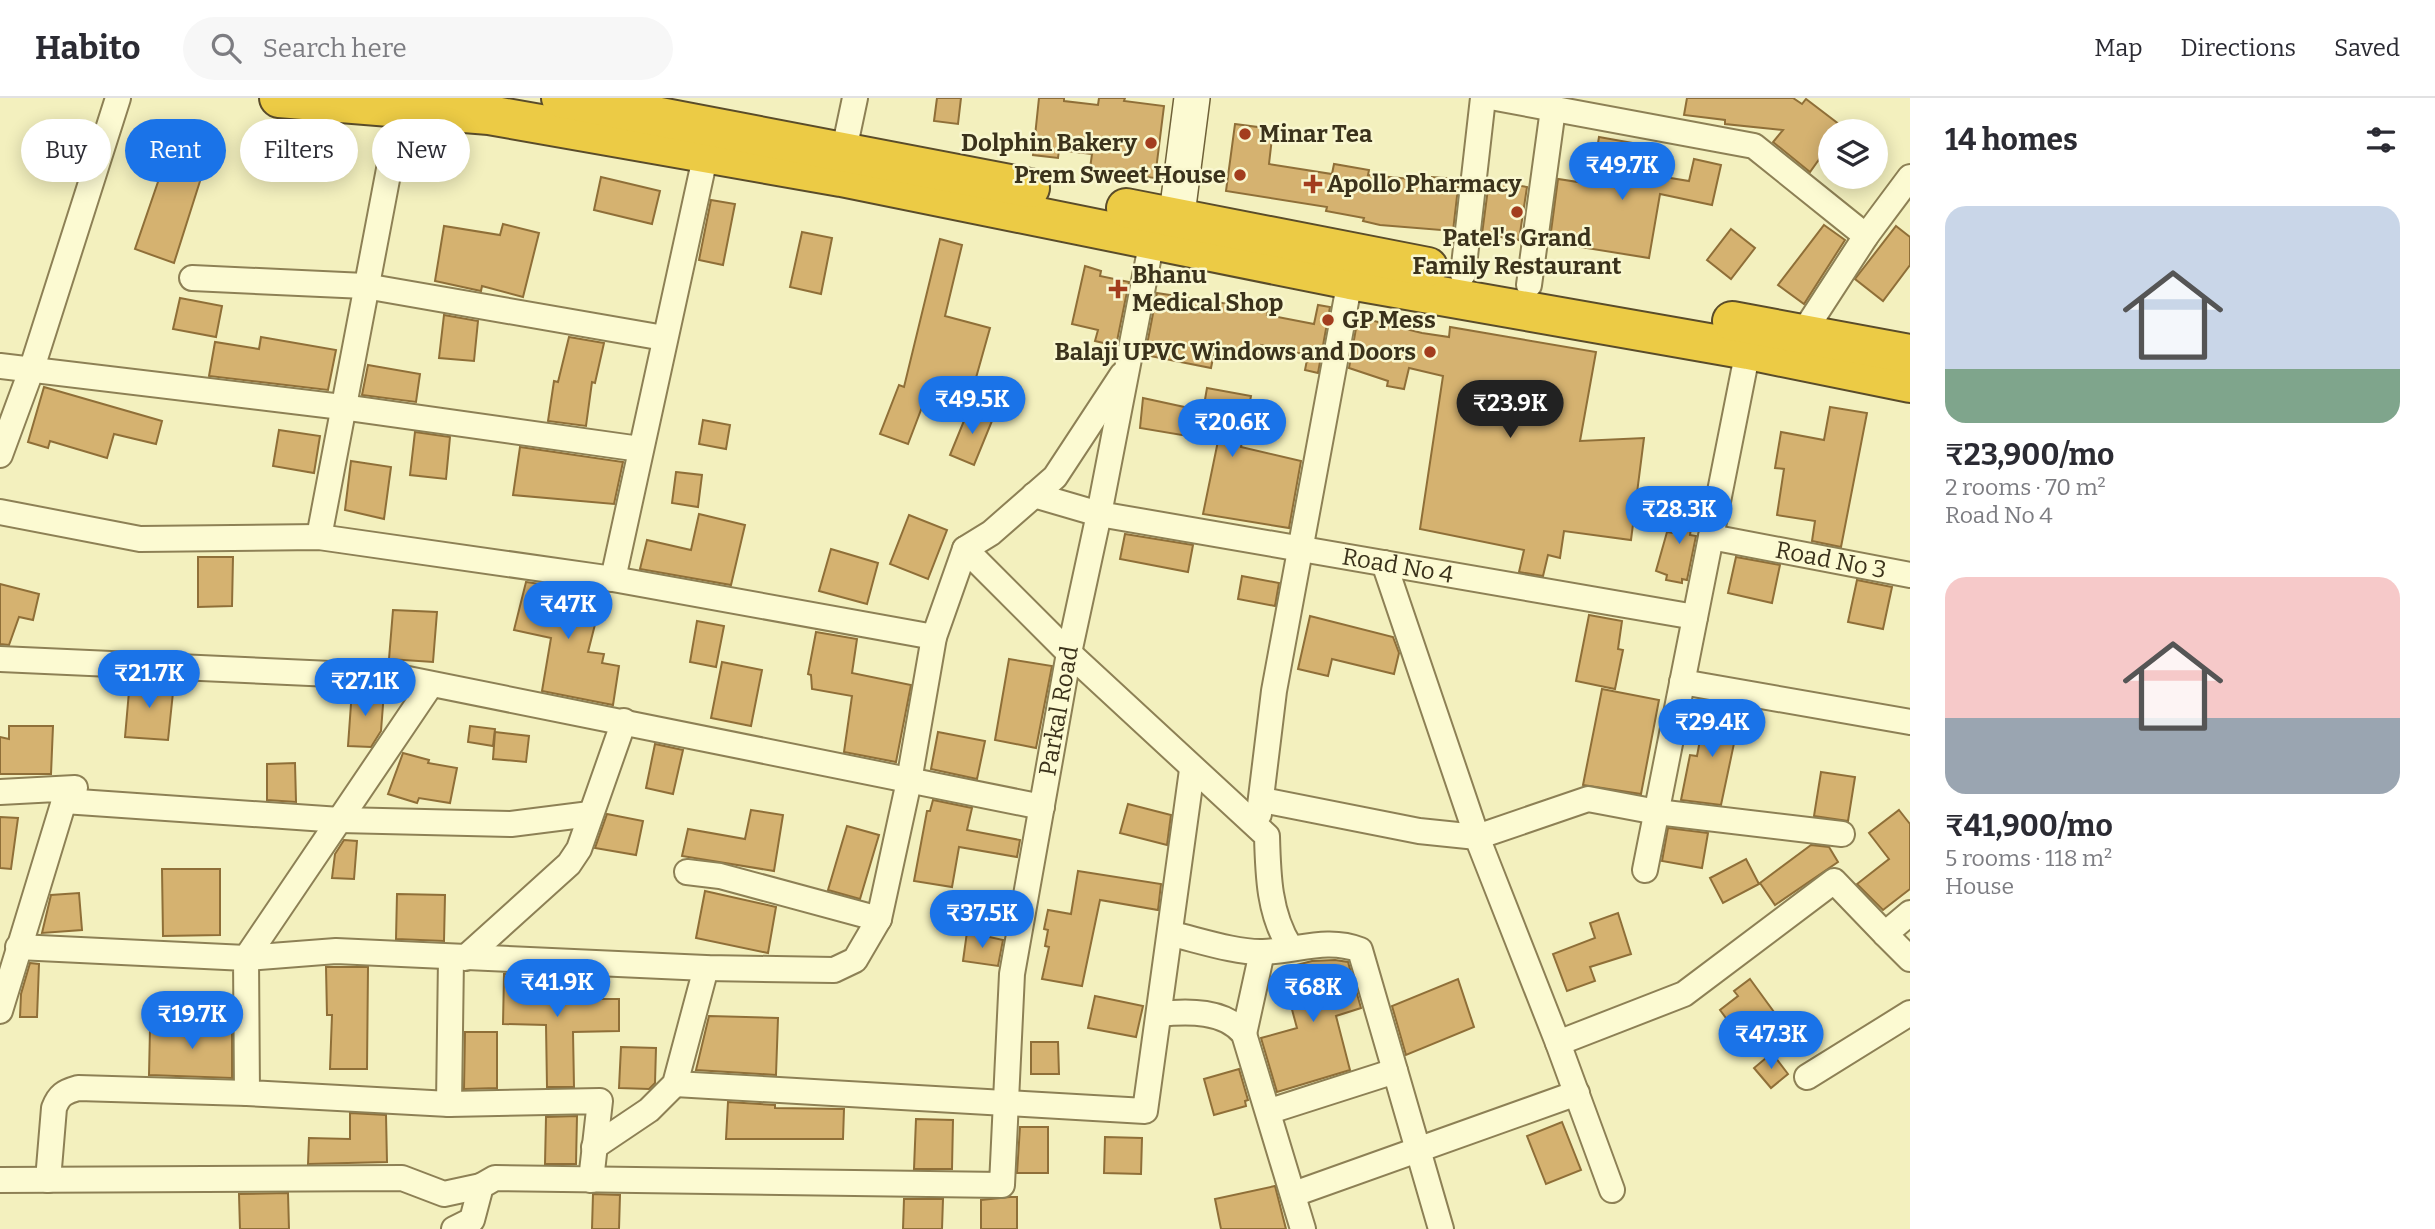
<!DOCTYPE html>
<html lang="en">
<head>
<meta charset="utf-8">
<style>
  body { margin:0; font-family:Bitter,serif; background:#f7f7f7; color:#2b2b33; height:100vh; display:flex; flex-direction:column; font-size:26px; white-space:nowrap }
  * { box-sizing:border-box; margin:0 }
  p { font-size:23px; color:#7c7c81 }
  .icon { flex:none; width:38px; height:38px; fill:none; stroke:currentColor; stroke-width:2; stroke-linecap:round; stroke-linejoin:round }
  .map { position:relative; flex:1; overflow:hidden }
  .panel { display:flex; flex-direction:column; background:#fff; width:525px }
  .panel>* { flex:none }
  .top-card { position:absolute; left:21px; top:21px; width:665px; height:63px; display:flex; gap:14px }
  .tools { position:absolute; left:1818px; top:21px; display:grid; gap:14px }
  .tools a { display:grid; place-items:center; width:70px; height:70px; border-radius:50%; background:#fff; box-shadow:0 4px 18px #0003; font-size:35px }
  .price { position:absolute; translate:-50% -60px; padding:0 16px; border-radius:24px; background:#1a73e8; color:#fff; font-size:23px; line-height:46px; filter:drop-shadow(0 2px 4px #0008) }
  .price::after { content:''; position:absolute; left:50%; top:42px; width:21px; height:16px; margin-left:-10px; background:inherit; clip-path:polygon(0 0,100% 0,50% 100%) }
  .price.current { background:#222; color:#fff }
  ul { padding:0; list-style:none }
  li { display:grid; align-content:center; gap:14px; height:371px; padding:0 35px }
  li span { display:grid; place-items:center; height:217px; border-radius:21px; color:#555 }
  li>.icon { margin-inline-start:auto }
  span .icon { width:126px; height:126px; fill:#fffc; stroke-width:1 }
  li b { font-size:30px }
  h2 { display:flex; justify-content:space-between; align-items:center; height:84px; padding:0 35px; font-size:30px }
  .tag { padding:0 24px; border-radius:32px; background:#fff; box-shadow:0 4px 18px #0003; font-size:24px; line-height:63px }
  .tag.current { background:#1a73e8; color:#fff }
  header { display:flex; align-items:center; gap:42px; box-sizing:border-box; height:98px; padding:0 35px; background:#fff; border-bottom:2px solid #e1e1e2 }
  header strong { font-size:33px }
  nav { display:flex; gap:38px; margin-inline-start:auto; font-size:24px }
  .search { width:490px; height:63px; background:#f7f7f7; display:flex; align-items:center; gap:18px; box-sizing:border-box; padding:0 24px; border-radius:38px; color:#7c7c81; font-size:26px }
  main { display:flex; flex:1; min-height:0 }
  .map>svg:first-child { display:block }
  .building { fill:#d5b270; stroke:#8f6f38; stroke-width:2 }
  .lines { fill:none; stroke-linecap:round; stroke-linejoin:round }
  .street-casing { stroke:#8d8055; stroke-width:28 }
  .secondary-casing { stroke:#6f6138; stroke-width:38 }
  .highway-casing { stroke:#5a4c2a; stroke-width:42 }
  .street { stroke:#fcfad2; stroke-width:24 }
  .secondary { stroke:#fcfad2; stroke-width:35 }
  .highway { stroke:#eccb45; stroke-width:38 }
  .poi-dot { fill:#a33d1e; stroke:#f9f7cf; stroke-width:2.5 }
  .labels { text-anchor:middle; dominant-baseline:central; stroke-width:5; stroke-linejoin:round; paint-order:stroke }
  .poi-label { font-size:24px; font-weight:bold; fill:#3b321b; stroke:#f9f7cf; text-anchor:start }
  .street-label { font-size:24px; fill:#3b321b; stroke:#f9f7cf }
</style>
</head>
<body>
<header>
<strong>Habito</strong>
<div class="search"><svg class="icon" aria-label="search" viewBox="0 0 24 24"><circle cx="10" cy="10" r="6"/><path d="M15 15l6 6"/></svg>Search here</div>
<nav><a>Map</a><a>Directions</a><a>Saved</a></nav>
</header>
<main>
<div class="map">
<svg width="1910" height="1131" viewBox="0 0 1910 1131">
  <rect width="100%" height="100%" fill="#f3f0be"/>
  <g class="building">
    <path d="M 937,0 L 961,0 L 958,26 L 934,23 Z"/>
    <path d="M 1039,0 L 1064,0 L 1064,3 L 1098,7 L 1099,0 L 1125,0 L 1124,3 L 1164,8 L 1155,80 L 1120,76 L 1120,82 L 1089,78 L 1092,56 L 1059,52 L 1058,60 L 1033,57 Z"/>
    <path d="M 1687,0 L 1793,0 L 1802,6 L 1806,1 L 1848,33 L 1830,33 L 1830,46 L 1810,74 L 1773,44 L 1783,32 L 1725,26 L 1725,22 L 1684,17 Z"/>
    <path d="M 1235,26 L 1273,31 L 1269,66 L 1332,76 L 1334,66 L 1369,72 L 1368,77 L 1432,83 L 1432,79 L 1459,81 L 1453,133 L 1380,127 L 1363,123 L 1364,120 L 1326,113 L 1327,109 L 1226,93 Z"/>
    <path d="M 1599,39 L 1633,45 L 1628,73 L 1689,83 L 1694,61 L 1721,67 L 1712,107 L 1660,96 L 1649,160 L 1580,149 L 1580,145 L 1550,141 L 1558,81 L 1591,86 Z"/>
    <path d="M 171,46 L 208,58 L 174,165 L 135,151 Z"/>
    <path d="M 601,79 L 660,93 L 652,126 L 594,112 Z"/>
    <path d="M 1489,83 L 1527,89 L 1519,142 L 1482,136 Z"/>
    <path d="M 711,102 L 735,106 L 723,167 L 699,162 Z"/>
    <path d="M 503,126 L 539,135 L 523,199 L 482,188 L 481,193 L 435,183 L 444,128 L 500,137 Z"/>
    <path d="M 1824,127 L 1845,142 L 1804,206 L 1778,187 Z"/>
    <path d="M 1896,128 L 1910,139 L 1910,167 L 1883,203 L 1855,181 Z"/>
    <path d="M 1731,131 L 1755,150 L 1731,181 L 1707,162 Z"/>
    <path d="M 802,134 L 832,140 L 821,196 L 790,189 Z"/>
    <path d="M 940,141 L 962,147 L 945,218 L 990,230 L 972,294 L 932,283 L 908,346 L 880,336 L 899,287 L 904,289 Z"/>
    <path d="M 1085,168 L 1101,173 L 1100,178 L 1129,184 L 1116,248 L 1095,243 L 1098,232 L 1072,226 Z"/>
    <path d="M 1157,195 L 1268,212 L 1267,217 L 1314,226 L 1318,207 L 1330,209 L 1318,275 L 1305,272 L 1308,257 L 1261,247 L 1258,259 L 1215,250 L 1211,270 L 1145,257 Z"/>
    <path d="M 180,200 L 222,208 L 216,239 L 173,231 Z"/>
    <path d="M 444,217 L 478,223 L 474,263 L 439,260 Z"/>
    <path d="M 1358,219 L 1422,235 L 1449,239 L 1450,229 L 1596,254 L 1580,343 L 1644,340 L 1631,442 L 1564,433 L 1560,460 L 1548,457 L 1543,478 L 1519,474 L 1524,452 L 1420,431 L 1443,278 L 1409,270 L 1404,291 L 1387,288 L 1388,283 L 1349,270 Z"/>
    <path d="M 261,239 L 336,252 L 328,292 L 209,278 L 215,244 L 259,251 Z"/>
    <path d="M 569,239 L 604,245 L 595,285 L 592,284 L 586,328 L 548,323 L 554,283 L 558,284 Z"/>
    <path d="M 368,267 L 420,276 L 416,304 L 362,297 Z"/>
    <path d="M 44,289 L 162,323 L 156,346 L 114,336 L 107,360 L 50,343 L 48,350 L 28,344 Z"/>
    <path d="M 1207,290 L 1251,298 L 1241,349 L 1301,363 L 1289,430 L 1203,416 L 1218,343 L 1140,330 L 1143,300 L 1203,313 Z"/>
    <path d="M 970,308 L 994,318 L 974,367 L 950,357 Z"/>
    <path d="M 1830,309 L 1867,315 L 1841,449 L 1812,443 L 1815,423 L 1777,417 L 1784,371 L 1775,370 L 1781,334 L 1824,342 Z"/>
    <path d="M 703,322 L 730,327 L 726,351 L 699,346 Z"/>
    <path d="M 279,332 L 320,338 L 314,375 L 273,368 Z"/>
    <path d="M 415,334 L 450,339 L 446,381 L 410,377 Z"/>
    <path d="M 520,349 L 623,364 L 614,406 L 513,397 Z"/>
    <path d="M 351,363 L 391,369 L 384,421 L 345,412 Z"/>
    <path d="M 676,374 L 702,377 L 698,409 L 672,405 Z"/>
    <path d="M 1679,403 L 1695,406 L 1690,437 L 1696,438 L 1687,482 L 1682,481 L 1682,485 L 1666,482 L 1667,477 L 1656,473 L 1667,434 L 1674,435 Z"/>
    <path d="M 699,416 L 745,427 L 731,487 L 640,471 L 647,442 L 691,452 Z"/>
    <path d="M 909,417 L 947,432 L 928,481 L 890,466 Z"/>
    <path d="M 1125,436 L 1193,447 L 1188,474 L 1120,461 Z"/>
    <path d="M 831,451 L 878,465 L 867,506 L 819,493 Z"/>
    <path d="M 198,459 L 233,459 L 232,508 L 198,509 Z"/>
    <path d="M 1736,459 L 1780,467 L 1772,505 L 1728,495 Z"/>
    <path d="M 1242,478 L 1279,485 L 1275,508 L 1238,501 Z"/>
    <path d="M 1857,482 L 1892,489 L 1883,531 L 1848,524 Z"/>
    <path d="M 526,484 L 603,495 L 588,554 L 604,556 L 602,565 L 619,568 L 613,607 L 542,593 L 551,540 L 514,532 Z"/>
    <path d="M 0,486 L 39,496 L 33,522 L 19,519 L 9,547 L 0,546 Z"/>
    <path d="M 393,512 L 437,514 L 433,564 L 389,561 Z"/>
    <path d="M 1589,517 L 1622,523 L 1618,551 L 1623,552 L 1615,591 L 1576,583 Z"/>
    <path d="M 1310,518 L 1393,539 L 1399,555 L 1394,576 L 1332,561 L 1328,578 L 1298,571 Z"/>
    <path d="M 697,523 L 724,528 L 716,569 L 690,564 Z"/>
    <path d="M 816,534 L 857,541 L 852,575 L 911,587 L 896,664 L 844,654 L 852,598 L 812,591 L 811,577 L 808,576 Z"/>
    <path d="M 1009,561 L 1052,568 L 1036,650 L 995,642 Z"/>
    <path d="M 722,564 L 762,572 L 751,628 L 711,620 Z"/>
    <path d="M 130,582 L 174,585 L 168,642 L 125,639 Z"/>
    <path d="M 1602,591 L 1659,602 L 1641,696 L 1583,687 Z"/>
    <path d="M 352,592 L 384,594 L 381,633 L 371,649 L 348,648 Z"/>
    <path d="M 1706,610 L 1740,617 L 1721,707 L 1681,702 L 1690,657 L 1697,658 Z"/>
    <path d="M 9,628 L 53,628 L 51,676 L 0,676 L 0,639 L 9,641 Z"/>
    <path d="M 470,628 L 495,631 L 493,648 L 468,644 Z"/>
    <path d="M 495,634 L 529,638 L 526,664 L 493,661 Z"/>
    <path d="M 938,634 L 985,643 L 977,681 L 931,671 Z"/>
    <path d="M 655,646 L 683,652 L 673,696 L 646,690 Z"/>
    <path d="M 403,655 L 429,662 L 428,665 L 457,670 L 450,705 L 419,700 L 417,705 L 388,696 Z"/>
    <path d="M 295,665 L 296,704 L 267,702 L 267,666 Z"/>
    <path d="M 1821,674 L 1855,679 L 1848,723 L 1814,718 Z"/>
    <path d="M 933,702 L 972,710 L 967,732 L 1020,742 L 1017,759 L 959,749 L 952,789 L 914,783 L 927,713 L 930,713 Z"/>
    <path d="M 1128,706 L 1171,717 L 1167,747 L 1120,735 Z"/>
    <path d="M 751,712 L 783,717 L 774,773 L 682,758 L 688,731 L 745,741 Z"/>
    <path d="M 1899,712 L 1910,726 L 1910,791 L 1883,812 L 1857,786 L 1889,761 L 1869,735 Z"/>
    <path d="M 607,716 L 643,723 L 636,757 L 595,750 Z"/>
    <path d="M 0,719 L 18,720 L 11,771 L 0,770 Z"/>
    <path d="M 847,728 L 879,737 L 860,801 L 828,792 Z"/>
    <path d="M 1668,730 L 1708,735 L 1702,770 L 1662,763 Z"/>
    <path d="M 344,742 L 357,743 L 354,781 L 332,780 L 335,756 Z"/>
    <path d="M 1811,747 L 1829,749 L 1838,764 L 1775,807 L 1760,785 Z"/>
    <path d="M 1746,761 L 1759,786 L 1723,805 L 1710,780 Z"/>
    <path d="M 162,771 L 220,771 L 220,837 L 163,838 Z"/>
    <path d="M 1078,773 L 1161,786 L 1158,812 L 1100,802 L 1082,888 L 1042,881 L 1049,849 L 1045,848 L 1048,832 L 1044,831 L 1048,812 L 1071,816 Z"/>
    <path d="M 705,793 L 776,809 L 768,855 L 696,840 Z"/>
    <path d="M 79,795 L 82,832 L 42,835 L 51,797 Z"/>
    <path d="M 397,796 L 445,797 L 444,843 L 396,841 Z"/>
    <path d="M 1618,815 L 1631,856 L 1590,869 L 1595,883 L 1567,893 L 1553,856 L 1595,840 L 1590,825 Z"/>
    <path d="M 967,834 L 1003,842 L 998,868 L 963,863 Z"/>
    <path d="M 1335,862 L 1348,864 L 1361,910 L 1336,918 L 1350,972 L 1277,994 L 1261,940 L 1297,930 L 1281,871 L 1312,863 Z"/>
    <path d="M 30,865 L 39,866 L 37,919 L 20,919 L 21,896 Z"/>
    <path d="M 326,869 L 368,869 L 367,971 L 330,971 L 332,917 L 327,917 Z"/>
    <path d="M 504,876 L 541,877 L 541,889 L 579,890 L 579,901 L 619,901 L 619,933 L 573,934 L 574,989 L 547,989 L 546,927 L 503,926 Z"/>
    <path d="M 1458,881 L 1474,929 L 1406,957 L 1392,908 Z"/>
    <path d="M 1750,881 L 1774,914 L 1740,939 L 1720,912 L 1738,898 L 1734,893 Z"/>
    <path d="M 1095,898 L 1143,908 L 1136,939 L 1088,930 Z"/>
    <path d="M 709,918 L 778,920 L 776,977 L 696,972 Z"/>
    <path d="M 195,925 L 232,925 L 232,980 L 149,977 L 150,931 L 195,932 Z"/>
    <path d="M 465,934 L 497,934 L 497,990 L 464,991 Z"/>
    <path d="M 1031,944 L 1058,944 L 1059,976 L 1031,976 Z"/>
    <path d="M 621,949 L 656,950 L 655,985 L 649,991 L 619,990 Z"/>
    <path d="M 1772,955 L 1788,976 L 1771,990 L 1754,970 Z"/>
    <path d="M 1239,971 L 1248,1002 L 1245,1003 L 1246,1008 L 1214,1017 L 1204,981 Z"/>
    <path d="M 728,1004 L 775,1007 L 775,1010 L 844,1011 L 843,1041 L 726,1041 Z"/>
    <path d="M 350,1015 L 386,1017 L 387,1064 L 308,1066 L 309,1040 L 350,1041 Z"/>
    <path d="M 577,1018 L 576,1066 L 545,1066 L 546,1019 Z"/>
    <path d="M 916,1021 L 953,1022 L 952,1071 L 914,1071 Z"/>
    <path d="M 1562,1024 L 1581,1072 L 1546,1086 L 1527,1038 Z"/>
    <path d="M 1020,1029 L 1048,1029 L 1048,1075 L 1017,1075 Z"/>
    <path d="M 1105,1039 L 1142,1040 L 1141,1076 L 1104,1075 Z"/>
    <path d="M 1275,1088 L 1286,1131 L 1221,1131 L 1215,1101 Z"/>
    <path d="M 288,1095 L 289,1131 L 240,1131 L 239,1096 Z"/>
    <path d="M 593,1096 L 620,1097 L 619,1131 L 592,1131 Z"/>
    <path d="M 1010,1099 L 1017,1099 L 1017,1131 L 981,1131 L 981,1102 Z"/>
    <path d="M 904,1101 L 943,1101 L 942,1131 L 903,1131 Z"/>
  </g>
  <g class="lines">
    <defs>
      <g id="street">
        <path d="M 1496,0 L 1754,48 L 1866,138"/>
        <path d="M 844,52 L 855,0"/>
        <path d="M 1463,176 L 1483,0"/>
        <path d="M 192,180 L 365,188 L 664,240"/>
        <path d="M 1529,187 L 1553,11"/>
        <path d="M 1803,235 L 1866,138 L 1910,79"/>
        <path d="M 0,268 L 342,309 L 640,351"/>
        <path d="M 0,357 L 31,273 L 118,0"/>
        <path id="s1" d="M 1034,397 L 1099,416 L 1695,519"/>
        <path d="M 0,414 L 140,441 L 319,439 L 613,481 L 934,539"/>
        <path d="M 319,439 L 401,8"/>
        <path id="s2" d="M 1711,439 L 1910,477"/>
        <path d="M 965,451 L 991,435 L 1055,379 L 1122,277"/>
        <path d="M 1384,465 L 1477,739 L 1558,945 L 1612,1092"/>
        <path d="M 613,481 L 706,55"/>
        <path d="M 0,561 L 398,579 L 1042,709"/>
        <path d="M 1682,584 L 1910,624"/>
        <path d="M 0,694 L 75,690 L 64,703 L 0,913"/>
        <path d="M 1262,702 L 1419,733 L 1477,739 L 1588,701 L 1657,714 L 1842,736"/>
        <path d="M 64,703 L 340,722 L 511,726 L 590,716"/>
        <path d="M 1259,716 L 1274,593 L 1350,182"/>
        <path d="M 1645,772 L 1748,252"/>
        <path d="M 687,774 L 720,778 L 879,821"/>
        <path d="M 1910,815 L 1885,836 L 1910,861"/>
        <path d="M 1172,836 C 1198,842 1237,855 1263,854 C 1297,853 1327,839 1360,852 L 1441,1131"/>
        <path d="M 18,849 L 246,860 L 247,995 L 449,1006 L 600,1003 L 591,1082"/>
        <path d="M 246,860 L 336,853 L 706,870 L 834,872 L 855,862 L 879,821 L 909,683 L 934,539 L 965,451 L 1069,555 L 1267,738 C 1268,777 1269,816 1290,849"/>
        <path d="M 246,860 L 430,588"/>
        <path d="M 465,860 L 569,766 L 579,751 L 624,623"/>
        <path d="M 1159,916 C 1188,913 1225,912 1244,936 L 1303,1131"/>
        <path d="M 1244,936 L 1262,854"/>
        <path d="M 1558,945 L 1684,896 L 1834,783 L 1885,836"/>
        <path d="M 1807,979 L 1910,915"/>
        <path d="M 675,986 L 1145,1013 L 1192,672"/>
        <path d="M 449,1006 L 451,860"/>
        <path d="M 1270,1013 L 1395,973"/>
        <path d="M 594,1049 L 649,1012 L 675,986 L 706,870"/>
        <path d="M 0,1082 L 402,1080 L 444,1096 L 481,1088"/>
        <path d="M 48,1082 L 54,1010 C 59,997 64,994 78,990 L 247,995"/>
        <path d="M 1294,1096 L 1577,995"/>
        <path id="s3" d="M 454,1131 L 472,1122 L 481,1088 L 495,1080 L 1002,1087 L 1012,876 L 1069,555 L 1099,416 L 1152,142"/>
      </g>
      <path id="secondary" d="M 1173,147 L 1192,0"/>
      <g id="highway">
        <path d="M 279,0 L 489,17 L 841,79 L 1350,182 L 1748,252 L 1910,285"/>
        <path d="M 561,0 L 1030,90"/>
        <path d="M 1126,110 L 1428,169"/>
        <path d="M 1732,223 L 1910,256"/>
      </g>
    </defs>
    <use href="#street" class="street-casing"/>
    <use href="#secondary" class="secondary-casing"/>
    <use href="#highway" class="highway-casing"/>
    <use href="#street" class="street"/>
    <use href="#secondary" class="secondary"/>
    <use href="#highway" class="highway"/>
  </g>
  <g class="poi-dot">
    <circle cx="1245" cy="36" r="7"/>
    <circle cx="1151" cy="45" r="7"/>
    <circle cx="1240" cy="77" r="7"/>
    <path d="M1309.5 75.5h7v7h7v7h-7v7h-7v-7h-7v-7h7z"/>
    <circle cx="1517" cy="114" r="7"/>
    <path d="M1114.5 180.5h7v7h7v7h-7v7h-7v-7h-7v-7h7z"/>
    <circle cx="1328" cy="222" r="7"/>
    <circle cx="1430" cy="254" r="7"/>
  </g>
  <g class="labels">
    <g class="poi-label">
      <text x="1259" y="36">Minar Tea</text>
      <text x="1137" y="45" text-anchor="end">Dolphin Bakery</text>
      <text x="1226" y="77" text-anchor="end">Prem Sweet House</text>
      <text x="1327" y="86">Apollo Pharmacy</text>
      <text x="1517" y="140" text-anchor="middle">Patel's Grand<tspan x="1517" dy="28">Family Restaurant</tspan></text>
      <text x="1132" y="177">Bhanu<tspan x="1132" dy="28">Medical Shop</tspan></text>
      <text x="1342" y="222">GP Mess</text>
      <text x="1416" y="254" text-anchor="end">Balaji UPVC Windows and Doors</text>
    </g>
    <g class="street-label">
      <text stroke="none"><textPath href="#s2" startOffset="122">Road No 3</textPath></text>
      <text stroke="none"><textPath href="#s1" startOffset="371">Road No 4</textPath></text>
      <text stroke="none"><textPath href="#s3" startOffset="1057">Parkal Road</textPath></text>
    </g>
  </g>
</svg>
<div class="tools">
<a><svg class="icon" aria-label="layers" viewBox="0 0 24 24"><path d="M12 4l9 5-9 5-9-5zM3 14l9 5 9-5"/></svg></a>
</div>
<b class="price" style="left:1622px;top:104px">₹49.7K</b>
<b class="price" style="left:972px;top:338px">₹49.5K</b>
<b class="price current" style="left:1510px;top:342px">₹23.9K</b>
<b class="price" style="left:1232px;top:361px">₹20.6K</b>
<b class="price" style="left:1679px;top:448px">₹28.3K</b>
<b class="price" style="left:568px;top:543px">₹47K</b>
<b class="price" style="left:149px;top:612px">₹21.7K</b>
<b class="price" style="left:365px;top:620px">₹27.1K</b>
<b class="price" style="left:1712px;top:661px">₹29.4K</b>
<b class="price" style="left:982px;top:852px">₹37.5K</b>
<b class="price" style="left:557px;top:921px">₹41.9K</b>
<b class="price" style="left:1313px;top:926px">₹68K</b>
<b class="price" style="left:192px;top:953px">₹19.7K</b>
<b class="price" style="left:1771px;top:973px">₹47.3K</b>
<div class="top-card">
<a class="tag">Buy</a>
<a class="tag current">Rent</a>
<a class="tag">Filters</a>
<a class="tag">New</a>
</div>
</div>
<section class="panel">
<h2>14 homes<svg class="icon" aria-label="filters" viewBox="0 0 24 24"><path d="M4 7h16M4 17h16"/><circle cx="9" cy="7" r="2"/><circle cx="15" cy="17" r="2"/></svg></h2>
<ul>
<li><span style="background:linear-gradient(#c9d6e8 75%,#7fa58c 0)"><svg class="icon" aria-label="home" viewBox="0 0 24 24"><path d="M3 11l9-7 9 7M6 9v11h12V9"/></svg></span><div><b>₹23,900/mo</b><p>2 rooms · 70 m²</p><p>Road No 4</p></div></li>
<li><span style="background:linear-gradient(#f6c9c9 65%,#9aa5b1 0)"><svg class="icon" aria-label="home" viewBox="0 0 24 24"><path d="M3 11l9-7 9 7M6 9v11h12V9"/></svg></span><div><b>₹41,900/mo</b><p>5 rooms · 118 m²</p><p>House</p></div></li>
</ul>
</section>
</main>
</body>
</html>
